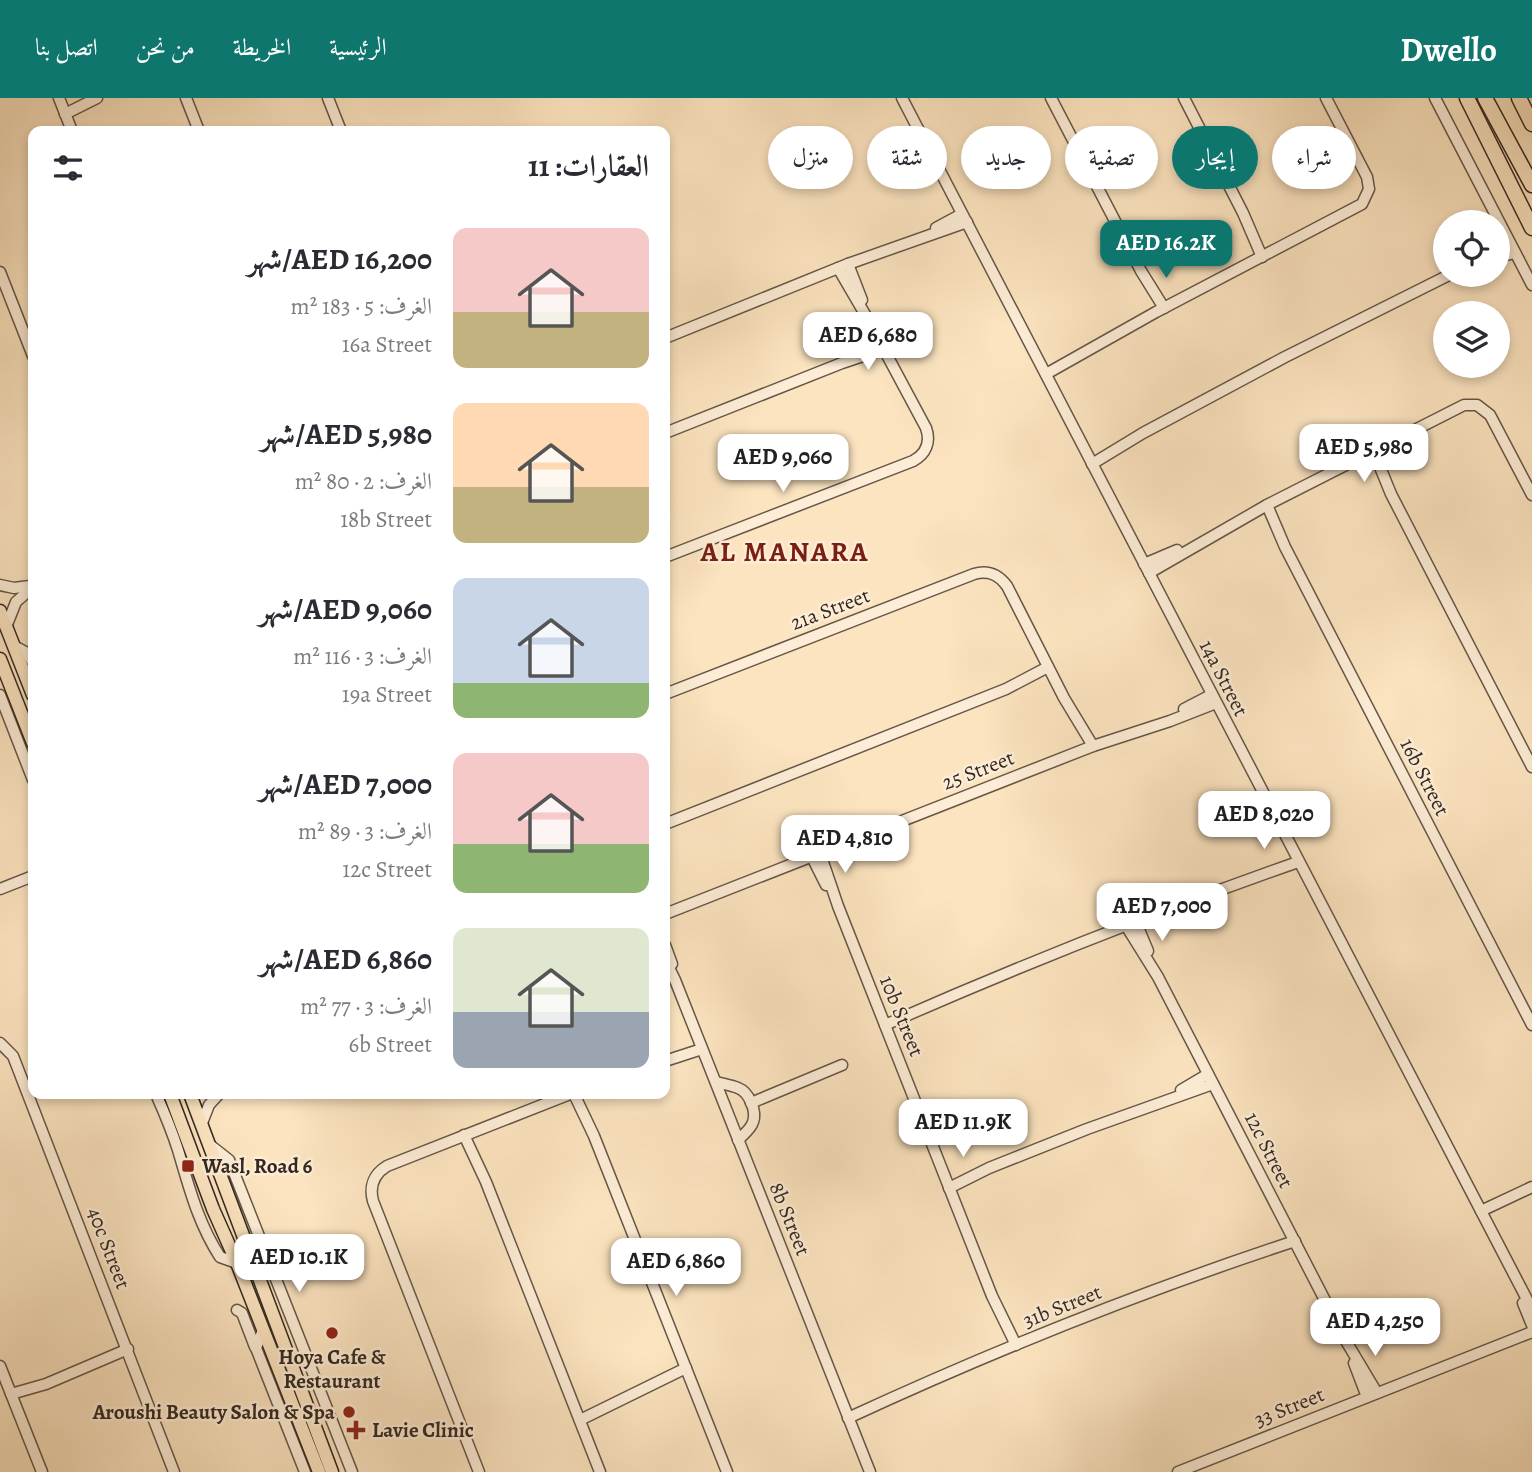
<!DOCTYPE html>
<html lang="ar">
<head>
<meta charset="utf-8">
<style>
  body { margin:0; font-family:Alegreya,Amiri,serif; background:#f2f2f3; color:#2b2b33; direction:rtl; height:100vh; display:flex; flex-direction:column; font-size:26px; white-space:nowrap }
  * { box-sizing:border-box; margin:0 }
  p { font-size:23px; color:#7c7c81 }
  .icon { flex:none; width:38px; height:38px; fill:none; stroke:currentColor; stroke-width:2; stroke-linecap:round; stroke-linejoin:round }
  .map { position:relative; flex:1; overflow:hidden; direction:ltr }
  .side { position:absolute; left:28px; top:28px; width:642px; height:973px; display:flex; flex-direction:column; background:#fff; border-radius:14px; box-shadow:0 4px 10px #0003; direction:rtl }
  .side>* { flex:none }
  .top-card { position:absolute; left:691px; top:28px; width:665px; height:63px; direction:rtl; display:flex; gap:14px }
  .controls { position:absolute; left:1433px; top:112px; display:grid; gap:14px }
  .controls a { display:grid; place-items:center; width:77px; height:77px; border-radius:50%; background:#fff; box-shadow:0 4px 10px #0003; font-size:35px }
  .price { position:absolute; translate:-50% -60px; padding:0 16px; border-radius:14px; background:#fff; color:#222; font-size:23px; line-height:46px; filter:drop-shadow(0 2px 4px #0008) }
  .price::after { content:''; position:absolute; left:50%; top:42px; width:21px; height:16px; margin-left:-10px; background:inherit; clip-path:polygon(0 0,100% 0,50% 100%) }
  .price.active { background:#0f766e; color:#fff }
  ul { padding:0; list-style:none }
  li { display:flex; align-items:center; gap:21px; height:175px; padding:0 21px }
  li span { display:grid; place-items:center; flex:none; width:196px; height:140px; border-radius:14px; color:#555 }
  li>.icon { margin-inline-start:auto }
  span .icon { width:84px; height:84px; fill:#fffc; stroke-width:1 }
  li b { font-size:30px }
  h2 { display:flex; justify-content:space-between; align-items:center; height:84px; padding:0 21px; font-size:30px }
  .pill { padding:0 24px; border-radius:32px; background:#fff; box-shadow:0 4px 10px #0003; font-size:24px; line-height:63px }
  .pill.active { background:#0f766e; color:#fff }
  header { display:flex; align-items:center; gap:42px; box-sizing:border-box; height:98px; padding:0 35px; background:#0f766e; color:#fff }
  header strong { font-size:33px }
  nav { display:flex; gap:38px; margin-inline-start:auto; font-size:24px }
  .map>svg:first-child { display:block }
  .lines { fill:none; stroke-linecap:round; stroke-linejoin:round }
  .minor-casing { stroke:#655748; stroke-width:13 }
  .major-casing { stroke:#332820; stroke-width:15 }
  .highway-casing { stroke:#332820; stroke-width:17 }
  .minor { stroke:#fdedd6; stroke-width:10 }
  .major { stroke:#fce4c0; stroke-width:12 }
  .highway { stroke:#fce4c0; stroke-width:14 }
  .poi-dot { fill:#8f2418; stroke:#fdedd6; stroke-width:2.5 }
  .labels { text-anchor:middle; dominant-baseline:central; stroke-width:5; stroke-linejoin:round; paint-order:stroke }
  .street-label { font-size:21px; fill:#332820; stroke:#fdedd6 }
  .poi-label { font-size:21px; font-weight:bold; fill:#332820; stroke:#fdedd6; text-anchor:start }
  .district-label { font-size:28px; font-weight:bold; letter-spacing:2px; fill:#7a1f14; stroke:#fdedd6 }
</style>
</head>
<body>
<header>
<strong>Dwello</strong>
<nav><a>الرئيسية</a><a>الخريطة</a><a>من نحن</a><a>اتصل بنا</a></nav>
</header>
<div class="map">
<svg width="1532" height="1374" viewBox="0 0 1532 1374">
  <rect width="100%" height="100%" fill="#fce4c0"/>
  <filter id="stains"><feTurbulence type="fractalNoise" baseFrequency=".00286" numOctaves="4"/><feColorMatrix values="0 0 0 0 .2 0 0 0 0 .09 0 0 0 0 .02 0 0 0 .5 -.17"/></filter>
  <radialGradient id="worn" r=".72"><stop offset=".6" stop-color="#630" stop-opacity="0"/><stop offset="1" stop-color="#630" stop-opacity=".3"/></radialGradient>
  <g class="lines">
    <defs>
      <g id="minor">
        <path d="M 59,0 L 72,33"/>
        <path d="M 186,0 L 199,33"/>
        <path d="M 328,0 L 341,33"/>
        <path d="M 902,0 L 1532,1211"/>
        <path d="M 1051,0 L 1141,173 L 1164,210"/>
        <path d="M 1184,0 L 1243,115 L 1262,159"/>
        <path d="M 1435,0 L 1532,187"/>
        <path d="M 65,16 L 97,0"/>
        <path d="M 936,130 L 962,116"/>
        <path d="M 1498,159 L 1515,155"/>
        <path d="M 848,166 L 862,202"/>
        <path d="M 0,174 L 33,258"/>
        <path d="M 665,240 L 848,166 L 967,124"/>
        <path d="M 1046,276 L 1156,214 L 1362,106 L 1369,91 L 1367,79 L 1326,0"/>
        <path d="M 665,335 L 842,265 L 884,251"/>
        <path d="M 1373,352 L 1391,396 L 1532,669"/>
        <path d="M 1092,366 L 1143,335 L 1285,259 L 1449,177"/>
        <path d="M 1267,407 L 1285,449 L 1532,927"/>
        <path d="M 665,459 L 913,363 C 926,356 931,344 926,330 L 866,218 L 838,170"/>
        <path d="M 1144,466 L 1177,452"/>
        <path d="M 1149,475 L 1267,407 L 1464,307 L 1477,307 L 1490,317 L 1532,397"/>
        <path d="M 0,487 L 14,490 L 30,488"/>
        <path d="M 6,529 L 16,504 L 33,489"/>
        <path d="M 14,548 L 27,555 L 33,565"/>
        <path d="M 665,596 L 974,476 C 988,472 998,476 1007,488 L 1064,600 L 1093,648"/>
        <path d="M 0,597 L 33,682"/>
        <path d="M 1184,611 L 1211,597"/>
        <path d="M 665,726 L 1006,591 L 1048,569"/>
        <path d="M 820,755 L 838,808 L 992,1198 L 1016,1247"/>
        <path d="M 812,759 L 826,787"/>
        <path d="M 0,791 L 33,778"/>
        <path d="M 665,816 L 1093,648 L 1170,623 L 1216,605"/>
        <path d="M 1135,822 L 1148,853"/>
        <path d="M 1125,826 L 1158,879 L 1346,1243 L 1377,1295"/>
        <path d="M 665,847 L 672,866"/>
        <path d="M 665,862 L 675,882 L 870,1374"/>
        <path d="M 885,927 C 1021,867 1158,813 1298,764"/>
        <path d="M 0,945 L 13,958 L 174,1374"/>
        <path d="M 665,963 L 702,951"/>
        <path d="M 716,984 C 723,986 731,987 738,990 C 749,994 757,1013 753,1024 C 751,1031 743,1037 738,1042"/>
        <path d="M 1181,992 L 1208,976"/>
        <path d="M 156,996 C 164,1014 172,1033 178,1052 C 189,1089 198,1125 220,1159 L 237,1165"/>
        <path d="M 574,996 L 594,1038 L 727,1374"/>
        <path d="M 751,1005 L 842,967"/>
        <path d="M 202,1025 L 209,1007 L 219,996"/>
        <path d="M 464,1037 L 486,1084 L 600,1374"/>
        <path d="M 210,1047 L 229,1062 L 352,1374"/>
        <path d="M 949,1090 L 989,1070 L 1087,1031 L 1213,986"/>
        <path d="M 1481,1113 L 1532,1089"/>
        <path d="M 1523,1205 L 1532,1227"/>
        <path d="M 237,1212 L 242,1215 L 255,1249"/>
        <path d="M 263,1232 L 256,1250 L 305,1374"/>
        <path d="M 1354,1265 L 1367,1299"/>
        <path d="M 0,1268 L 42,1374"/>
        <path d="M 11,1296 L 46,1286 L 128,1251"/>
        <path d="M 848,1320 C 993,1253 1143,1193 1295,1143"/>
        <path d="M 580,1322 L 686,1270"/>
        <path d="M 479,1374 L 373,1103 C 369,1088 374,1076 387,1068 L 570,996"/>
        <path d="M 1178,1374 L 1532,1234"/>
      </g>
      <g id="major">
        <path d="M 0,513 L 33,597"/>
        <path d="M 0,561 L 33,645"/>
        <path d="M 170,996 L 213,1111 L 237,1165 L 319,1374"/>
        <path d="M 190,996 L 332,1374"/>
      </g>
      <g id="highway">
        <path d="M 1467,0 L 1532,130"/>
        <path d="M 1485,0 L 1532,87"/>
        <path d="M 1519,0 L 1532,26"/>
      </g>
    </defs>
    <use href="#minor" class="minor-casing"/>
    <use href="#major" class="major-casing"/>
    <use href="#highway" class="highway-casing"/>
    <use href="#minor" class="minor"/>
    <use href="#major" class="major"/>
    <use href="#highway" class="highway"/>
  </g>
  <g class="poi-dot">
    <rect x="181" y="1061" width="14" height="14" rx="3.5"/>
    <circle cx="332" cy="1235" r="7"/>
    <circle cx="349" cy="1314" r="7"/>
    <path d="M352.5 1321.5h7v7h7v7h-7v7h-7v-7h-7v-7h7z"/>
  </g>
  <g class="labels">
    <g class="street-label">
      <text transform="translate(830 511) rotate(-21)">21a Street</text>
      <text transform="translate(1224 580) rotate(63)">14a Street</text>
      <text transform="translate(978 672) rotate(-21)">25 Street</text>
      <text transform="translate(1425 679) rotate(63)">16b Street</text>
      <text transform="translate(902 918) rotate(68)">10b Street</text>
      <text transform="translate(1269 1052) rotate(63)">12c Street</text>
      <text transform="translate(790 1121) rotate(68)">8b Street</text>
      <text transform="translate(109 1150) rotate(69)">40c Street</text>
      <text transform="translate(1062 1208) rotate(-22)">31b Street</text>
      <text transform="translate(1289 1309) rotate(-22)">33 Street</text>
    </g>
    <g class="poi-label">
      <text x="202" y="1068">Wasl, Road 6</text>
      <text x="332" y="1259" text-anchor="middle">Hoya Cafe &amp;<tspan x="332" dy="24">Restaurant</tspan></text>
      <text x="335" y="1314" text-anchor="end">Aroushi Beauty Salon &amp; Spa</text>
      <text x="372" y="1332">Lavie Clinic</text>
    </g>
    <g class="district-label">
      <text x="785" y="454">AL MANARA</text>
    </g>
  </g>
  <rect width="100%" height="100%" filter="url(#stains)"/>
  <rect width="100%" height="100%" fill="url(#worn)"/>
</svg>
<div class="controls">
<a><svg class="icon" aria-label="locate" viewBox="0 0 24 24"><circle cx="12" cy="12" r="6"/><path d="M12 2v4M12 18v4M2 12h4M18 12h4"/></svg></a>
<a><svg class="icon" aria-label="layers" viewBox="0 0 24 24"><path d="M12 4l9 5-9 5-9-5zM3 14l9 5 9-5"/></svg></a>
</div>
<b class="price active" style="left:1166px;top:182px">AED 16.2K</b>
<b class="price" style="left:868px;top:274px">AED 6,680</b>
<b class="price" style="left:1364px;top:386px">AED 5,980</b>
<b class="price" style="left:783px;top:396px">AED 9,060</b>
<b class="price" style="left:1264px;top:753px">AED 8,020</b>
<b class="price" style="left:845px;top:777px">AED 4,810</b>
<b class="price" style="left:1162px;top:845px">AED 7,000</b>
<b class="price" style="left:963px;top:1061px">AED 11.9K</b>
<b class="price" style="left:299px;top:1196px">AED 10.1K</b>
<b class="price" style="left:676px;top:1200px">AED 6,860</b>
<b class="price" style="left:1375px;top:1260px">AED 4,250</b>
<div class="top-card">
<a class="pill">شراء</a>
<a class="pill active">إيجار</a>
<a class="pill">تصفية</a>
<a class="pill">جديد</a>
<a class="pill">شقة</a>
<a class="pill">منزل</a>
</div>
<section class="side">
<h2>العقارات: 11<svg class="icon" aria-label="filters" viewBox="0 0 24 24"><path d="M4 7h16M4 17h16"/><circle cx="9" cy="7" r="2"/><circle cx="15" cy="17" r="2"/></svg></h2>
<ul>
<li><span style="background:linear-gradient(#f6c9c9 60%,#c2b280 0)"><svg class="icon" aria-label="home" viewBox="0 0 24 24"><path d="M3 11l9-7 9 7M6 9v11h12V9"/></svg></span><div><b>AED 16,200/شهر</b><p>الغرف: 5 · 183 m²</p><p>16a Street</p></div></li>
<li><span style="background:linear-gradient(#ffd9b3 60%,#c2b280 0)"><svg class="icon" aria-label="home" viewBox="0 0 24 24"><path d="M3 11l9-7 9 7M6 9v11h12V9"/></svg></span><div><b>AED 5,980/شهر</b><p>الغرف: 2 · 80 m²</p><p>18b Street</p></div></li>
<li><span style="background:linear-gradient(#c9d6e8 75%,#8fb573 0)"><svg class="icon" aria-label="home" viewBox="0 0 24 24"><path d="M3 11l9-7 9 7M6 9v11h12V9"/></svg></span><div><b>AED 9,060/شهر</b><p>الغرف: 3 · 116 m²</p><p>19a Street</p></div></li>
<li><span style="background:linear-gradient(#f6c9c9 65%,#8fb573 0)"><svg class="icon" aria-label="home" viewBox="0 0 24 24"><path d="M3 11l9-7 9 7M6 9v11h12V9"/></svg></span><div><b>AED 7,000/شهر</b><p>الغرف: 3 · 89 m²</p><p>12c Street</p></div></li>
<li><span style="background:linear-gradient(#dfe7d0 60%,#9aa5b1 0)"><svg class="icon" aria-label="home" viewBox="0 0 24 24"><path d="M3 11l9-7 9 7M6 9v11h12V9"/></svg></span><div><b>AED 6,860/شهر</b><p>الغرف: 3 · 77 m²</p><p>6b Street</p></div></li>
</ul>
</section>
</div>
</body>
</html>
